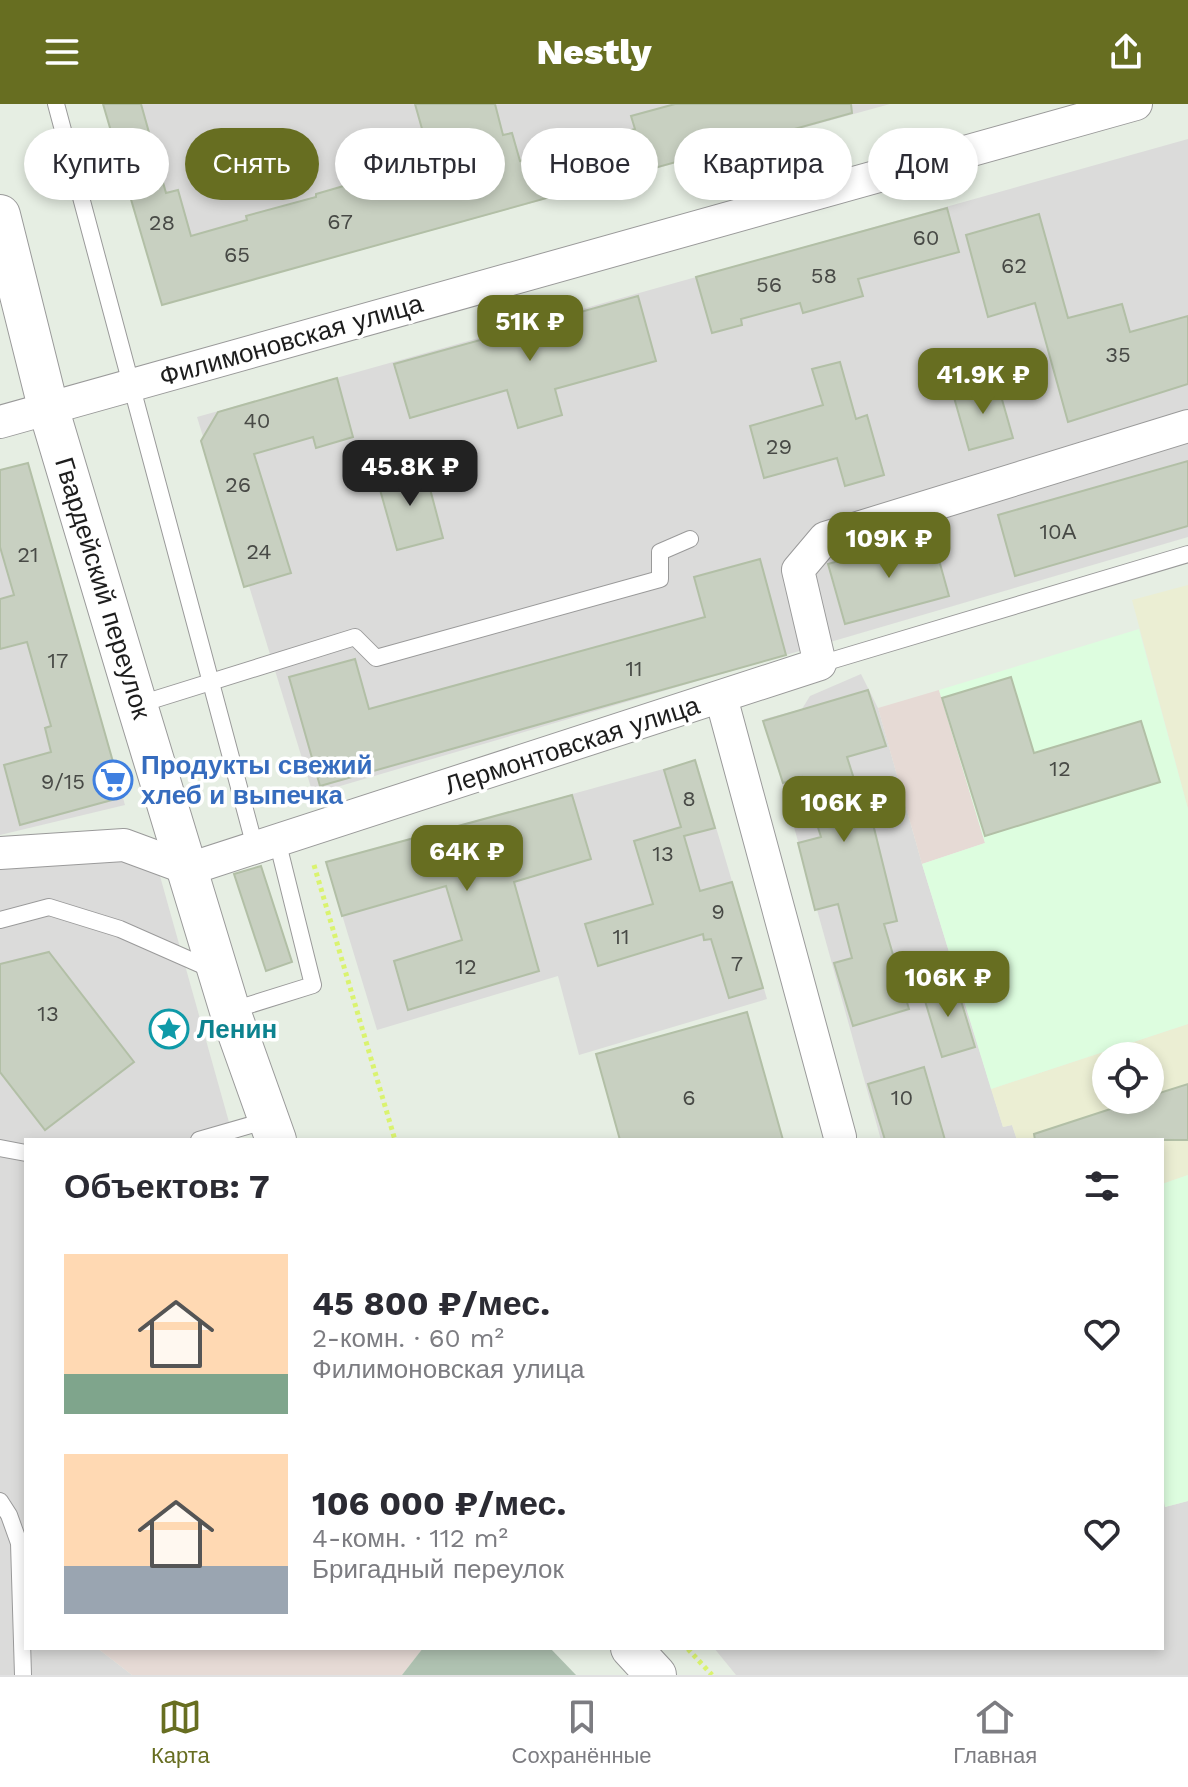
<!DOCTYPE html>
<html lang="ru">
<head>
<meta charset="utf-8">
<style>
  body { margin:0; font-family:"Work Sans",sans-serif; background:#f2f2f3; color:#2b2b33; height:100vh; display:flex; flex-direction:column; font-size:30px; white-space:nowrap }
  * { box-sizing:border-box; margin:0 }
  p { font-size:26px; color:#7c7c81 }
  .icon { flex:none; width:44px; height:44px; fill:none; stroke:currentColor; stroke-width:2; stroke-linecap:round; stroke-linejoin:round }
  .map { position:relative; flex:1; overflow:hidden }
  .panel { position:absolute; left:24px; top:1034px; width:1140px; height:512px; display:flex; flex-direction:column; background:#fff; border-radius:0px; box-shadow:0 4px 12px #0003 }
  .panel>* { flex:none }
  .hud { position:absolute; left:24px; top:24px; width:1140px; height:72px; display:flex; gap:16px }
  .buttons { position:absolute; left:1092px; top:938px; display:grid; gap:16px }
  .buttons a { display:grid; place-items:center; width:72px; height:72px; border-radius:50%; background:#fff; box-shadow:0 4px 12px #0003; font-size:40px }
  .price { position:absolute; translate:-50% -68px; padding:0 18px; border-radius:16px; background:#676e21; color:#fff; font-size:26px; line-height:52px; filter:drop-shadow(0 2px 4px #0008) }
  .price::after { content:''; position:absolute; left:50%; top:48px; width:24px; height:18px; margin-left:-12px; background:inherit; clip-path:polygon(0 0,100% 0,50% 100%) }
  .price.active { background:#222; color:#fff }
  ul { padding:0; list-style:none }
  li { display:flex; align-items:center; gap:24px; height:200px; padding:0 40px }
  li span { display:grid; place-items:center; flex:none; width:224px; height:160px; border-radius:0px; color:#555 }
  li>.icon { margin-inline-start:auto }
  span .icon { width:96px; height:96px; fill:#fffc; stroke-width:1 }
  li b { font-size:34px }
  h2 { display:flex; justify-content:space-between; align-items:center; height:96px; padding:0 40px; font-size:34px }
  .chip { padding:0 28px; border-radius:36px; background:#fff; box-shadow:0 4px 12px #0003; font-size:28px; line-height:72px }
  .chip.active { background:#676e21; color:#fff }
  header { display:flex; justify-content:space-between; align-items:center; height:104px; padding:0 40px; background:#676e21; color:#fff; font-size:36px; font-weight:800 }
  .dock { display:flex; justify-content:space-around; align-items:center; height:112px; border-top:2px solid #e1e1e2; background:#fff; font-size:22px; color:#7c7c81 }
  .dock a { display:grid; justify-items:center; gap:4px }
  .dock .active { color:#676e21 }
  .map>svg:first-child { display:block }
  .residential { fill:#dbdbda }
  .commercial { fill:#ebeed3; fill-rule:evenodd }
  .industrial { fill:#e6dad5 }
  .education { fill:#ddfddf }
  .construction { fill:#afc2b1 }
  .building { fill:#c8d0c1; stroke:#b2bfa6; stroke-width:2 }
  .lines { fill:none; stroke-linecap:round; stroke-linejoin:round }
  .service-casing { stroke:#9a9a9a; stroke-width:18 }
  .minor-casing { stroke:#9a9a9a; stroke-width:34 }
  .tertiary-casing { stroke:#9a9a9a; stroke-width:42 }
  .path { stroke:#daf36f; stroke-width:5; stroke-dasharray:4 4; stroke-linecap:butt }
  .service { stroke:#fff; stroke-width:16 }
  .minor { stroke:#fff; stroke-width:32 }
  .tertiary { stroke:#fff; stroke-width:40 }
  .labels { text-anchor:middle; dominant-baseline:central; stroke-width:7; stroke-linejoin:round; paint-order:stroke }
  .number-label { font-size:22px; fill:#484a46 }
  .street-label { font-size:26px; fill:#1d1d1d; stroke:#fff }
  .shop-label { font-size:26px; font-weight:bold; fill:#366cbe; stroke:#fff; text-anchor:start }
  .culture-label { font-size:26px; font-weight:bold; fill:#0d838f; stroke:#fff; text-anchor:start }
</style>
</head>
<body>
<header><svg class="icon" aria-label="menu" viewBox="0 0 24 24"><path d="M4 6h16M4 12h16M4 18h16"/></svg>Nestly<svg class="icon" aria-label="share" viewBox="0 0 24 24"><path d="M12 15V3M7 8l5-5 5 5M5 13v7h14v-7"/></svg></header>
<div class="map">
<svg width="1188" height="1571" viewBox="0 0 1188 1571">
  <rect width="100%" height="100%" fill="#e6eee3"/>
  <g class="residential">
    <path d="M 103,0 L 890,0 L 162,201 Z"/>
    <path d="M 1188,35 L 1188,433 L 313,690 L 197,313 Z"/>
    <path d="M 28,359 L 125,701 L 0,731 L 0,366 Z"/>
    <path d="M 861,570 L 878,604 L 922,760 L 1003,1023 L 1012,1021 L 1017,1036 L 881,1036 L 764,615 L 802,605 L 810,592 Z"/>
    <path d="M 696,656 L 767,895 L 579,951 L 558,872 L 377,926 L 326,758 Z"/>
    <path d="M 151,740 L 234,1036 L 26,1036 L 26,1544 L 97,1544 L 132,1571 L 0,1571 L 0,765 Z"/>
    <path d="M 1162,1384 L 1165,1403 L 1188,1397 L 1188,1571 L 736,1571 L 714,1544 L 1162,1544 Z"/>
  </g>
  <g class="commercial">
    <path d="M 1188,481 L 1188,705 L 1132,496 Z"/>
    <path d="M 1188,920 L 1188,1071 L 1162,1080 L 1162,1036 L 1017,1036 L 1012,1021 L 1003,1023 L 991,985 ZM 1106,952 L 1150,952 L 1150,996 L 1106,996 Z"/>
  </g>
  <g class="industrial">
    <path d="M 939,586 L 985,739 L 922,760 L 878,604 Z"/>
    <path d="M 97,1544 L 423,1544 L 402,1571 L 132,1571 Z"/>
  </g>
  <g class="education">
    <path d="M 1139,525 L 1188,705 L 1188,920 L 991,985 L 922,760 L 985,739 L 939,586 Z"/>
    <path d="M 1188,1071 L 1188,1397 L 1165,1403 L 1162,1383 L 1162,1080 Z"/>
  </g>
  <path class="construction" d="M 423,1544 L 550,1544 L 576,1571 L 402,1571 Z"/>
  <g class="building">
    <path d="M 103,0 L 141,0 L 166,89 L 178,86 L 191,132 L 247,116 L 246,112 L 316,93 L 316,90 L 347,81 L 343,70 L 428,46 L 415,0 L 495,0 L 503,31 L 512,29 L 520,57 L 635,25 L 631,12 L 675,0 L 851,0 L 852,9 L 162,201 Z"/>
    <path d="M 947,104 L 959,148 L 858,175 L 863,192 L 803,209 L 800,199 L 741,215 L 742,221 L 712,229 L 696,173 Z"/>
    <path d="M 1039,110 L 1068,214 L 1122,200 L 1130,228 L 1188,212 L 1188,280 L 1068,318 L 1035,199 L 988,213 L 966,131 Z"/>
    <path d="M 638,192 L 656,257 L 555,285 L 562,311 L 518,324 L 507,286 L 410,314 L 394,260 Z"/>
    <path d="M 840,258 L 856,315 L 867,311 L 884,371 L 845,382 L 837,354 L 764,374 L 750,322 L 823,301 L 812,265 Z"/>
    <path d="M 337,274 L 353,333 L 316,344 L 313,333 L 254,350 L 291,469 L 244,483 L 201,337 L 218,308 Z"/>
    <path d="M 997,278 L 1013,334 L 969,346 L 953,290 Z"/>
    <path d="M 1188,357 L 1188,422 L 1015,472 L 998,411 Z"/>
    <path d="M 28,359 L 123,693 L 20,721 L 4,661 L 51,648 L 45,624 L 51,622 L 27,538 L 0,545 L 0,495 L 14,491 L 0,443 L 0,366 Z"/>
    <path d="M 424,362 L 443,434 L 397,446 L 377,375 Z"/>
    <path d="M 932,431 L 949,492 L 845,520 L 828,460 Z"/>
    <path d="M 760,455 L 786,551 L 320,682 L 289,573 L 355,555 L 369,605 L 705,513 L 694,473 Z"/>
    <path d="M 1011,573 L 1034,649 L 1141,617 L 1160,678 L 985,732 L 942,594 Z"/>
    <path d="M 868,586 L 886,642 L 847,653 L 869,722 L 873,720 L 897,817 L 884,820 L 909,905 L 853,922 L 834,859 L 852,854 L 838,800 L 815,806 L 798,739 L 821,733 L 802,673 L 783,679 L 763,617 Z"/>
    <path d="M 695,656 L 715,724 L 684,732 L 700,787 L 732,778 L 763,884 L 729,894 L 711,835 L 704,836 L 703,830 L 598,862 L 585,820 L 653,800 L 634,737 L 681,723 L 664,666 Z"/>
    <path d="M 572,691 L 591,755 L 514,778 L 539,867 L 408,906 L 394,857 L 462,836 L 446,782 L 342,812 L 326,758 Z"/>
    <path d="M 261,762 L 292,858 L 266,867 L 234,770 Z"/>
    <path d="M 49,848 L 134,958 L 45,1026 L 0,968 L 0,860 Z"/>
    <path d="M 955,877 L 975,943 L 942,953 L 922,887 Z"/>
    <path d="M 747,908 L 783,1036 L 620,1036 L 596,950 Z"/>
    <path d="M 924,963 L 945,1036 L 885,1036 L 868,980 Z"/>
    <path d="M 1188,980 L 1188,1036 L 1035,1036 L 1034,1030 L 1138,996 L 1150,996 L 1150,992 Z"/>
  </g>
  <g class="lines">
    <defs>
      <g id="service">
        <path d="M 56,0 L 255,743"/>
        <path d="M 820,560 L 1188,450"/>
        <path d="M 137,601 L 355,533 L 376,554 L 660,475 L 660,448 L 690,435"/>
        <path d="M 0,816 L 49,803 L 120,825 L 213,866"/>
        <path d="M 230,907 L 313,881 L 277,736"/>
        <path d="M 199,1036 L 268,1016"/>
        <path d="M 0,1044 L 26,1049"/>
        <path d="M 0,1397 L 9,1411 L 19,1439 L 23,1571"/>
      </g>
      <g id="minor">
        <path d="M 0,318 L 1136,0"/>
        <path d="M 721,593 L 840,1033"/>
        <path d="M 0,749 L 124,741 L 189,765 L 820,560 L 798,466 L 825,434 L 1188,322"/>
      </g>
      <g id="tertiary">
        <path d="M 0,111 L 48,303 L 137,601 L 230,907 L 276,1036"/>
        <path d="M 631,1544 L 656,1571"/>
      </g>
    </defs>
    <use href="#service" class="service-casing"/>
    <use href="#minor" class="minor-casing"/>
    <use href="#tertiary" class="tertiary-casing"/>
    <g class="path">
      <path d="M 314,761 L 395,1036"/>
      <path d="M 688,1545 L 712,1571"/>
    </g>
    <use href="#service" class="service"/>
    <use href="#minor" class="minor"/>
    <use href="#tertiary" class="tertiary"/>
  </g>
  <defs>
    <symbol id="supermarket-ring" viewBox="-11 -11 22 22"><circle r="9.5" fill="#fff" stroke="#3f7fe0" stroke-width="1.5"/><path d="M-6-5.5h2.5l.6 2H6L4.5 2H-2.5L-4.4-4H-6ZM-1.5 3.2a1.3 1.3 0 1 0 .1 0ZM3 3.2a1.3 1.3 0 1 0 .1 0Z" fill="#3f7fe0"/></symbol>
    <symbol id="sight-ring" viewBox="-11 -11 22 22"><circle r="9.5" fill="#fff" stroke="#0f9aa8" stroke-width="1.5"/><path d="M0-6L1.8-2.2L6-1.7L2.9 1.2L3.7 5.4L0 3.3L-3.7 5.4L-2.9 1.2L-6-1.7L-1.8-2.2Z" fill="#0f9aa8"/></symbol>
  </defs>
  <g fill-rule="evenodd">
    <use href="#supermarket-ring" x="91" y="654" width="44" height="44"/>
    <use href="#sight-ring" x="147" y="903" width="44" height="44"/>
  </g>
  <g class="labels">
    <g class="number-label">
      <text x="340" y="117">67</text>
      <text x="162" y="118">28</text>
      <text x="926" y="133">60</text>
      <text x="237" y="150">65</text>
      <text x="1014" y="161">62</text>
      <text x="824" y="171">58</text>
      <text x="769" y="180">56</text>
      <text x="1118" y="250">35</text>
      <text x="257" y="316">40</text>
      <text x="779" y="342">29</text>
      <text x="238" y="380">26</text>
      <text x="1058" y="427">10А</text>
      <text x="259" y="447">24</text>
      <text x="28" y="450">21</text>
      <text x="58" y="556">17</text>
      <text x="634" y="564">11</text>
      <text x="1060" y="664">12</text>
      <text x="63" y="677">9/15</text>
      <text x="689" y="694">8</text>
      <text x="663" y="749">13</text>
      <text x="718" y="807">9</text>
      <text x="621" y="832">11</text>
      <text x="737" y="859">7</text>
      <text x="466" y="862">12</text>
      <text x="48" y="909">13</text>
      <text x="689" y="993">6</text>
      <text x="902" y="993">10</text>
    </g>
    <g class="street-label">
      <text transform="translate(291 236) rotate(-16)">Филимоновская улица</text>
      <text transform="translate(103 484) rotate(73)">Гвардейский переулок</text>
      <text transform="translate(572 641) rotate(-18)">Лермонтовская улица</text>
    </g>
    <g class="shop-label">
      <text x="141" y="661">Продукты свежий<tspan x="141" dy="30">хлеб и выпечка</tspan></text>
    </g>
    <g class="culture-label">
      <text x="197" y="925">Ленин</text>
    </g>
  </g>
</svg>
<div class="buttons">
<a><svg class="icon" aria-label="locate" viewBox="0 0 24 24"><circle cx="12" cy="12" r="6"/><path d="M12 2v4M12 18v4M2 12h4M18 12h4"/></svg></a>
</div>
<b class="price" style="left:530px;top:259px">51K ₽</b>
<b class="price" style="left:983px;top:312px">41.9K ₽</b>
<b class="price active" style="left:410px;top:404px">45.8K ₽</b>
<b class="price" style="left:889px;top:476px">109K ₽</b>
<b class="price" style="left:844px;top:740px">106K ₽</b>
<b class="price" style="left:467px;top:789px">64K ₽</b>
<b class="price" style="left:948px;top:915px">106K ₽</b>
<div class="hud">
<a class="chip">Купить</a>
<a class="chip active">Снять</a>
<a class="chip">Фильтры</a>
<a class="chip">Новое</a>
<a class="chip">Квартира</a>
<a class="chip">Дом</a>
</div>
<section class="panel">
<h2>Объектов: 7<svg class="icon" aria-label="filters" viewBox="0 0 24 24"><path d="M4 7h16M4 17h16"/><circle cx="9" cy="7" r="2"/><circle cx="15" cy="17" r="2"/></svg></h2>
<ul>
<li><span style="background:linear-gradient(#ffd9b3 75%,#7fa58c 0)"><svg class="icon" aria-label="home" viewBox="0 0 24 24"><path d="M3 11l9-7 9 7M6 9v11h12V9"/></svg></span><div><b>45 800 ₽/мес.</b><p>2-комн. · 60 m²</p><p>Филимоновская улица</p></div><svg class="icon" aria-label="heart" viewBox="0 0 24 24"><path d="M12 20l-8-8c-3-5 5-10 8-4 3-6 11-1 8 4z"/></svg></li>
<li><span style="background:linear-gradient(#ffd9b3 70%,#9aa5b1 0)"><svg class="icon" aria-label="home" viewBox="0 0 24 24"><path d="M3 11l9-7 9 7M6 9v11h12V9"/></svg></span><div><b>106 000 ₽/мес.</b><p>4-комн. · 112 m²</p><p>Бригадный переулок</p></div><svg class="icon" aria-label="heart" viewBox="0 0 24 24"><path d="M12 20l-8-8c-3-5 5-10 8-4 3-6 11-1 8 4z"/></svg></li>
</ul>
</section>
</div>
<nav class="dock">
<a class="active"><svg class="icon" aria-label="map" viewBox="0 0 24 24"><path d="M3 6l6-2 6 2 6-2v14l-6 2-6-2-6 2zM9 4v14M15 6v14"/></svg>Карта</a>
<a><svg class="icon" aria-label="saved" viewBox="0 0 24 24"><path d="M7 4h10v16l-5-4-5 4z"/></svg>Сохранённые</a>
<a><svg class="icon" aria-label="home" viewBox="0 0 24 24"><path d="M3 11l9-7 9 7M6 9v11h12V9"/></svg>Главная</a>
</nav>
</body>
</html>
